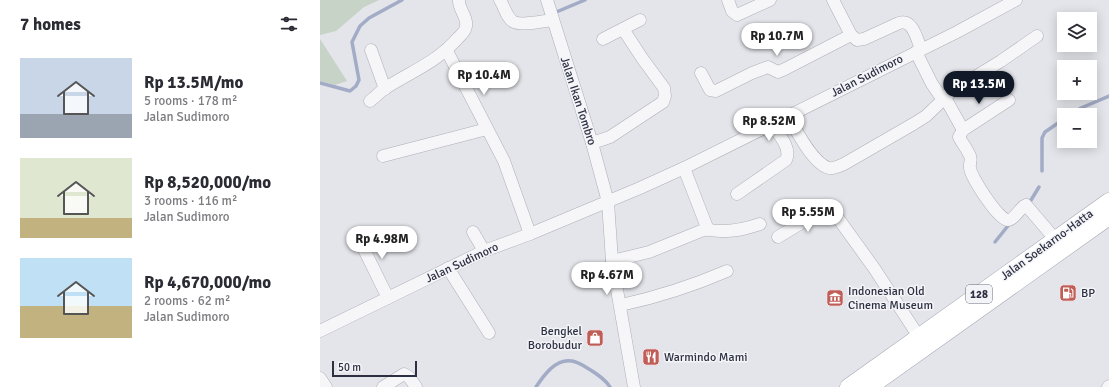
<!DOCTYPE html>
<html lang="en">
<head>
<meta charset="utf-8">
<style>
  body { margin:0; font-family:Signika,sans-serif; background:#f7f7f7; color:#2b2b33; height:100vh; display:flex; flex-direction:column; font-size:15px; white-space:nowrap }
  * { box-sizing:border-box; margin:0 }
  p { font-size:13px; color:#7c7c81 }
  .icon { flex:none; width:22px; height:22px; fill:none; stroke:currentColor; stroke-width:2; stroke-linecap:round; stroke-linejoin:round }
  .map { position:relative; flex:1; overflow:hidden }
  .panel { display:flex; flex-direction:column; background:#fff; width:320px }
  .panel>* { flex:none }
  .tools { position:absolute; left:737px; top:12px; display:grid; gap:8px }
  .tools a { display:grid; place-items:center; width:40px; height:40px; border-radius:0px; background:#fff; box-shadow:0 2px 10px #0003; font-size:20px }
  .scale { position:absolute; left:12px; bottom:10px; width:85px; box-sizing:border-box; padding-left:4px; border:2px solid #2d3041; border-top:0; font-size:11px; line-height:14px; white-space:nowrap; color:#2d3041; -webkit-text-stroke:3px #f3f4f8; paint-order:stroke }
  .price { position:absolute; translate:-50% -34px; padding:0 9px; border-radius:14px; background:#fff; color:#222; font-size:13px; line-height:26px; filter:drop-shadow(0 1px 2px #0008) }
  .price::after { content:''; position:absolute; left:50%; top:24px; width:12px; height:9px; margin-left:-6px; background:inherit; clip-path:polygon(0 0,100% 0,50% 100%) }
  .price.active { background:#111827; color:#fff }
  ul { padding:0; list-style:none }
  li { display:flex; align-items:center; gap:12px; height:100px; padding:0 20px }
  li span { display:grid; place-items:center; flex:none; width:112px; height:80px; border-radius:0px; color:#555 }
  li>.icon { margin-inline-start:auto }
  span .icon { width:48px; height:48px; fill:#fffc; stroke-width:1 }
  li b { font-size:17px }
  h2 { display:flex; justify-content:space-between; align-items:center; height:48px; padding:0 20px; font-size:17px }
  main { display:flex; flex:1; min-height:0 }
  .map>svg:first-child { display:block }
  .green { fill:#c6d3c6 }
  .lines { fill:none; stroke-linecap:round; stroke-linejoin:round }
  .stream { stroke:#a3acc6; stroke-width:3.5 }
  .minor-casing { stroke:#adafb7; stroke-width:13 }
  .major-casing { stroke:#a4a7b5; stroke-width:17 }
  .minor { stroke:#f6f6f9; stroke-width:12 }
  .major { stroke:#fff; stroke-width:16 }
  .labels { text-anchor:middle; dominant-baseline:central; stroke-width:3; stroke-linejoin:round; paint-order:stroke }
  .shield { fill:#f3f4f8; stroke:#686b78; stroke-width:1 }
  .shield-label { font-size:11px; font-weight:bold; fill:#2d3041 }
  .street-label { font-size:12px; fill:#2d3041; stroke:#f3f4f8 }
  .poi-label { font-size:12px; fill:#2d3041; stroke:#f3f4f8; text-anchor:start }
</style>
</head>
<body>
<main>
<section class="panel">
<h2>7 homes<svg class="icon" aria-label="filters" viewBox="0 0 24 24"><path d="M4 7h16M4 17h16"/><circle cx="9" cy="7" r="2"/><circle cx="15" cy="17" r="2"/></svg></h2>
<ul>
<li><span style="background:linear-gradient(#c9d6e8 70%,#9aa5b1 0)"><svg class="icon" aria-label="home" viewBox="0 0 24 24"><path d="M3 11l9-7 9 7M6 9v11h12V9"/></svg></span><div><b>Rp 13.5M/mo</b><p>5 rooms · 178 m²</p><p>Jalan Sudimoro</p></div></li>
<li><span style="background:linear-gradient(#dfe7d0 75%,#c2b280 0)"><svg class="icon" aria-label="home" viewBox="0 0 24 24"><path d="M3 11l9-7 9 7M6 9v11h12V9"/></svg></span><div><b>Rp 8,520,000/mo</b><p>3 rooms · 116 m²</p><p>Jalan Sudimoro</p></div></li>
<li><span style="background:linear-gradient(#bfe0f5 60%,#c2b280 0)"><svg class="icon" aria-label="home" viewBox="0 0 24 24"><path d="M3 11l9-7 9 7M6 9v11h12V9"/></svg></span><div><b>Rp 4,670,000/mo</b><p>2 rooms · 62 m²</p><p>Jalan Sudimoro</p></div></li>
</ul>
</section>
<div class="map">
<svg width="789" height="387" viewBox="0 0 789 387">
  <rect width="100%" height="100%" fill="#e4e5ea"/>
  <g class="green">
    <path d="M 0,0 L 59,0 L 44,7 L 16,31 L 0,35 Z"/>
    <path d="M 0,39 L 27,81 L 15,85 L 0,81 Z"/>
  </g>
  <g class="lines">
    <g class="stream">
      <path d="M 234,13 L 265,0"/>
      <path d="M 0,83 L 30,91 L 36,86 L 39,80 L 32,42 L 40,26 L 49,18 L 82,0"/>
      <path d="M 751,115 L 761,108 L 789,96"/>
      <path d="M 722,171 L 722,138 L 725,132 L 744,119"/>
      <path d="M 708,205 L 719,187"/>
      <path d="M 675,242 L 691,222"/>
      <path d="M 216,387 C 224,375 236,358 252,361 C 258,362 264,366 269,369 C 277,374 285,379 290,387"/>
    </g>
    <defs>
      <g id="minor">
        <path d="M 180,0 C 184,6 187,19 194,22 C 202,26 223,21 233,20"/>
        <path d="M 227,0 L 272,143 L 288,202 L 292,261 L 314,387"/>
        <path d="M 408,0 L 412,11 L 417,15 L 450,0"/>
        <path d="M 513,0 L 531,35 L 537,40 L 544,39 L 579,23 C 593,18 597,40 601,49"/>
        <path d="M 283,39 L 320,20"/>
        <path d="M 51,50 L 65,89"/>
        <path d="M 127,51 L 184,161 L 210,234"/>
        <path d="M 596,52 L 612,84 L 621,97 L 628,103 L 643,130"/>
        <path d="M 381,73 L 390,90 L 396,91 L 432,73 L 448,67 L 458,72 L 465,69 L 531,35"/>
        <path d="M 689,100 L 643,130 L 639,137 C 642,143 647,149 650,156 C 652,160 649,164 650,168 C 651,177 679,221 688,220 C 693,220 700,209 704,206 L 706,205 L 735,239"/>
        <path d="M 50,101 C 55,97 59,93 64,89 C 90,72 116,63 138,38 C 141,35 146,31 146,26 C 148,17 138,9 139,0"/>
        <path d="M 468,116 C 476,130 493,164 509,168 C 514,169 519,166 524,164 L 595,123 L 606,116 L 632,91 L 681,61 L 717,36"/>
        <path d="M 272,143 L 290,137 L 343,102 L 345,96 L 344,88 L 322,58 L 303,29"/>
        <path d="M 63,156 L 167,129"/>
        <path d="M 364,168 L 388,230"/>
        <path d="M 417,194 L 466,160 C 472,148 458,134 452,124"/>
        <path d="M 153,232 L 164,251"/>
        <path d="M 36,233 L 68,298"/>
        <path d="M 458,237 L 504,209 L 510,207 L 554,268 L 599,337"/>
        <path d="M 292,261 L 329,252 L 386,229 C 404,234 422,230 440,224"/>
        <path d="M 128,268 L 169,333"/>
        <path d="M 301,305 C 338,297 372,286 407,271"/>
        <path d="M 0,331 L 164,251 L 210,234 L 320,188 L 364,168 L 637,32 L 696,0"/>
        <path d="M 0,378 L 6,387"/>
        <path d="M 63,387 L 84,374 L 89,377 L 96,387"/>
        <path d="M 788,387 L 789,386"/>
      </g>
      <g id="major">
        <path d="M 528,387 L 789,201"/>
        <path d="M 550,387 L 789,217"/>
      </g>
    </defs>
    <use href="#minor" class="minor-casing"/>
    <use href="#major" class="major-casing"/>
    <use href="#minor" class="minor"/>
    <use href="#major" class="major"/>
  </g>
  <defs>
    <symbol id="fuel-square" viewBox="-11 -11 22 22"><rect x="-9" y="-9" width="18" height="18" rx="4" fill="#c15d57" stroke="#f3f4f8"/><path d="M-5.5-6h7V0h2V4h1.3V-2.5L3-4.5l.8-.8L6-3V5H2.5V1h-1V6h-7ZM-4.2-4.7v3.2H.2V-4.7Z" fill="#fff"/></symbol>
    <symbol id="museum-square" viewBox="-11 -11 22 22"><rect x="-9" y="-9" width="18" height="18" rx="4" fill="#c15d57" stroke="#f3f4f8"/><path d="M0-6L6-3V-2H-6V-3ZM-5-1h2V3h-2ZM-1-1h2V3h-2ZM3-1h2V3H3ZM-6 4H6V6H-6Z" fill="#fff"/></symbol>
    <symbol id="shop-square" viewBox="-11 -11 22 22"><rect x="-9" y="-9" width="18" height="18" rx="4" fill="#c15d57" stroke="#f3f4f8"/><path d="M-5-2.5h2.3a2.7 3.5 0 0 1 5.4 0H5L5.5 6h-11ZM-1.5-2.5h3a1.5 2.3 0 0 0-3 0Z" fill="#fff"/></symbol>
    <symbol id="restaurant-square" viewBox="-11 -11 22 22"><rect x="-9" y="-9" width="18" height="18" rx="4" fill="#c15d57" stroke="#f3f4f8"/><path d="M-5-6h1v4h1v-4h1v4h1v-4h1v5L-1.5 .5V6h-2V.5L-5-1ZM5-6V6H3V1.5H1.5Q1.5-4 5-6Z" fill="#fff"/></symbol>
  </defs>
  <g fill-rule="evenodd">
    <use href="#fuel-square" x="738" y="283" width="20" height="20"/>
    <use href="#museum-square" x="505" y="288" width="20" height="20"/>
    <use href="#shop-square" x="265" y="328" width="20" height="20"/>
    <use href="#restaurant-square" x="321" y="347" width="20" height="20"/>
  </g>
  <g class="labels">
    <rect class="shield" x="646" y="285" width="26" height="18" rx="3"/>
    <g class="shield-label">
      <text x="659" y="294">128</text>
    </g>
    <g class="street-label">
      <text transform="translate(547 76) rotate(-27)">Jalan Sudimoro</text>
      <text transform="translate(258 101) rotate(72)">Jalan Ikan Tombro</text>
      <text transform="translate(727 245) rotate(-36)">Jalan Soekarno-Hatta</text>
      <text transform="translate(142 263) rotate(-25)">Jalan Sudimoro</text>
    </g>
    <g class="poi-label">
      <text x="528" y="291">Indonesian Old<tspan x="528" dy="14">Cinema Museum</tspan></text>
      <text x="761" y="293">BP</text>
      <text x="262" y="331" text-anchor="end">Bengkel<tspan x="262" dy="14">Borobudur</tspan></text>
      <text x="344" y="357">Warmindo Mami</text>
    </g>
  </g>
</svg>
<div class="tools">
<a><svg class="icon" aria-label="layers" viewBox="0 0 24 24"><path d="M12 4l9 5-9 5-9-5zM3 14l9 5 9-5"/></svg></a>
<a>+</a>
<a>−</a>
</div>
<div class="scale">50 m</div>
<b class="price" style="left:457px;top:57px">Rp 10.7M</b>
<b class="price" style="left:164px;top:96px">Rp 10.4M</b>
<b class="price active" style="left:659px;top:105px">Rp 13.5M</b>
<b class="price" style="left:449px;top:142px">Rp 8.52M</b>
<b class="price" style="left:488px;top:233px">Rp 5.55M</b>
<b class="price" style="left:62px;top:260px">Rp 4.98M</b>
<b class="price" style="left:287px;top:296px">Rp 4.67M</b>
</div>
</main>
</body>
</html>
